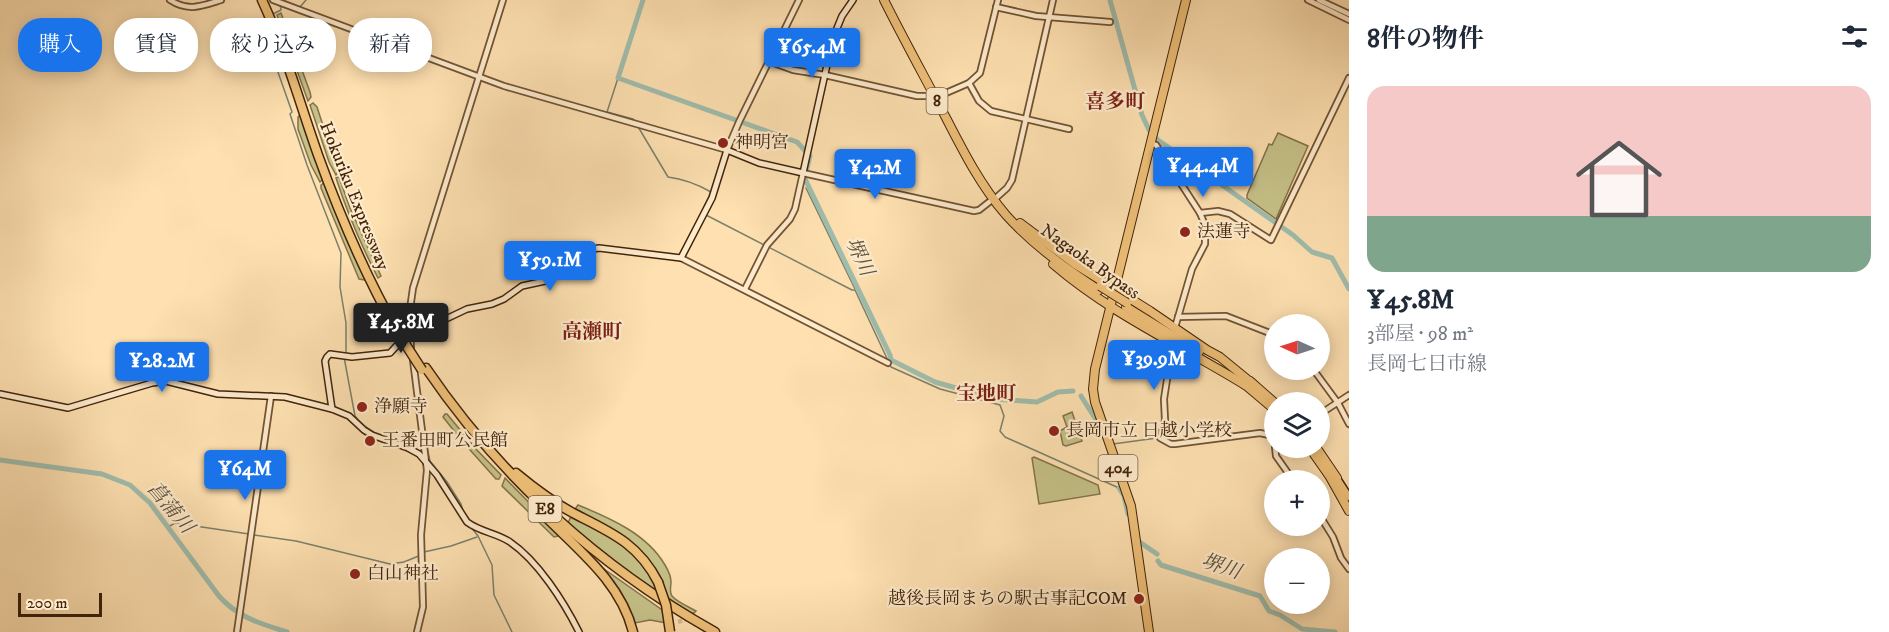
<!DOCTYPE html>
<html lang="ja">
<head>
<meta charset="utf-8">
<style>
  body { margin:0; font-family:"IM FELL DW Pica","Noto Serif JP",serif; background:#f2f2f3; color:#1f2937; height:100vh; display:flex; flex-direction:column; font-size:22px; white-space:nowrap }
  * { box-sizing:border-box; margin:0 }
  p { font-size:20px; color:#747a83 }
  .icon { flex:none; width:33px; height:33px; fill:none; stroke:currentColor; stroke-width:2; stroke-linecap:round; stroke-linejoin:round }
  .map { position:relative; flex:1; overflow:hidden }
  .drawer { display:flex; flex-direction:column; background:#fff; width:540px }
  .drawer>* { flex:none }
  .guide { position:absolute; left:18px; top:18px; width:570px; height:54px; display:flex; gap:12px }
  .needle { width:39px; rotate:273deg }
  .tools { position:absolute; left:1264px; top:314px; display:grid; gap:12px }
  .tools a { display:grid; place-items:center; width:66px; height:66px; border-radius:50%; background:#fff; box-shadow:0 3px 15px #0003; font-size:30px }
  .scale { position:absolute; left:18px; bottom:15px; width:84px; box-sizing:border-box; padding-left:6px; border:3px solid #42240b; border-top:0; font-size:16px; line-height:21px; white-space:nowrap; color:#42240b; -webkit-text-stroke:4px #feebcc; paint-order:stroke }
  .price { position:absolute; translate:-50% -51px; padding:0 14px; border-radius:6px; background:#1a73e8; color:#fff; font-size:20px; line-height:39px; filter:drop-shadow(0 2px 3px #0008) }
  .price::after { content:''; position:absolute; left:50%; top:36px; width:18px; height:14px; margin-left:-9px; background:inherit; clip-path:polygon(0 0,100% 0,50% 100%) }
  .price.current { background:#222; color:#fff }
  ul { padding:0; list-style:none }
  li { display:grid; align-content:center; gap:12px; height:318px; padding:0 18px }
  li span { display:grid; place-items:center; height:186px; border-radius:18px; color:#555 }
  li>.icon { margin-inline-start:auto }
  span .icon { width:108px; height:108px; fill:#fffc; stroke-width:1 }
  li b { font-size:26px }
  h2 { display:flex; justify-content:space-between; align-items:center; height:72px; padding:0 18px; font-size:26px }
  .tag { padding:0 21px; border-radius:24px; background:#fff; box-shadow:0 3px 15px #0003; font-size:21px; line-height:54px }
  .tag.current { background:#1a73e8; color:#fff }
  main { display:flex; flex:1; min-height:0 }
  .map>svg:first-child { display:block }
  .green { fill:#c5c188; stroke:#84724a; stroke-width:1.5 }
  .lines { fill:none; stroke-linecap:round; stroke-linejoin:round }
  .stream { stroke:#7a806c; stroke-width:1.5 }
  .river { stroke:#a0bdad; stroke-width:5 }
  .tertiary-tunnel { stroke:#d8ba90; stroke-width:4.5; stroke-dasharray:4.5 2; stroke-linecap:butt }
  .tertiary-casing { stroke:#715334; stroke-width:8 }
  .secondary-casing { stroke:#42240b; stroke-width:8 }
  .primary-casing { stroke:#42240b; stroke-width:9 }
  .trunk-casing { stroke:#42240b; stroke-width:10 }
  .motorway-casing { stroke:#42240b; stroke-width:11 }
  .tertiary { stroke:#feebcc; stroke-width:4.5 }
  .secondary { stroke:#feebcc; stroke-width:5 }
  .primary { stroke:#efc078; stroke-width:6 }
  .trunk { stroke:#efc078; stroke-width:8 }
  .motorway { stroke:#efc078; stroke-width:8 }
  .trunk-bridge-casing { stroke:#42240b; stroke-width:10; stroke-linecap:butt }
  .motorway-bridge-casing { stroke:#42240b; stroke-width:11; stroke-linecap:butt }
  .trunk-bridge { stroke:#efc078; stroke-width:8 }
  .motorway-bridge { stroke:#efc078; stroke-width:8 }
  .poi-dot { fill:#8f2418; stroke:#feebcc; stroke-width:2 }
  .labels { text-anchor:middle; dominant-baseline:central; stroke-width:4.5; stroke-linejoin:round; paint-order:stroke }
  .shield { fill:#feebcc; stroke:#7a6045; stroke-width:1.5 }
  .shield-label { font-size:16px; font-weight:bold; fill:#42240b }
  .poi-label { font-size:18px; fill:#42240b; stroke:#feebcc; text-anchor:start }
  .street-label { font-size:18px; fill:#42240b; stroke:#feebcc }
  .neighbourhood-label { font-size:20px; font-weight:bold; fill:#7a1f14; stroke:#feebcc }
  .water-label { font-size:20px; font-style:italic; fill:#5e523c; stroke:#feebcc }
</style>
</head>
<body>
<main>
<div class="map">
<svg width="1349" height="632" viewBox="0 0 1349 632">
  <rect width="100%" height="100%" fill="#fee0b1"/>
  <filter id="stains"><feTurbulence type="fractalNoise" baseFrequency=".00333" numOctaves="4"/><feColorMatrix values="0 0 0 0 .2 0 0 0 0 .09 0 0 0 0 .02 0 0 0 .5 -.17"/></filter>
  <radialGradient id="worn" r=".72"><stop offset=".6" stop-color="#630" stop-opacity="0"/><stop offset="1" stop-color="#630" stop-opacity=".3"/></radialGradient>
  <g class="green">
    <path d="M 281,13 L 310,92 L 311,97 L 308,101 L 277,15 Z"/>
    <path d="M 313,103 L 317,107 L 338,172 L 336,175 L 329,162 L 310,105 Z"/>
    <path d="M 301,114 L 324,178 L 320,182 L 311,165 L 298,129 L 298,117 Z"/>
    <path d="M 1278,133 L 1308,146 L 1276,219 L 1247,198 L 1247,195 L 1269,144 L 1272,145 Z"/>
    <path d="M 339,177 L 350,208 L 381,276 L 378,278 C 361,245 347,212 336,178 Z"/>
    <path d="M 325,182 L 365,280 L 359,279 L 321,188 L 321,185 Z"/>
    <path d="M 1072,412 L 1082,441 L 1066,446 L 1063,445 L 1060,431 L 1067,427 L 1063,416 Z"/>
    <path d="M 445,414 L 447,414 L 476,449 L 501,475 L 499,479 L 496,479 L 462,441 L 443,417 Z"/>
    <path d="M 1034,457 L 1098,485 L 1100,494 L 1039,504 L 1032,458 Z"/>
    <path d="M 505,478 L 559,533 L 558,536 L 554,537 L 502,486 Z"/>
    <path d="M 578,505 C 610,518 647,534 665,565 C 668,570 671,577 671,582 C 671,587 669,592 672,596 C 677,602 689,607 696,611 L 694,613 L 691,613 L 668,599 L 640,551 L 629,540 L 575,509 Z"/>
    <path d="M 572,514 L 625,543 L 648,569 L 659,594 L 592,545 L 568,523 Z"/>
    <path d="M 604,569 L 665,612 L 667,623 L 650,620 L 635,623 C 628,602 618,585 604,569 Z"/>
  </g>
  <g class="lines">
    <g class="stream">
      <path d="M 283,0 L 300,7 L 306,0"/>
      <path d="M 273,14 L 281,10 L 280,4"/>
      <path d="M 266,18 L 260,21 L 292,112 L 290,114 L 307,165 L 341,253 L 340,287 L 346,323 L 346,353"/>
      <path d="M 618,78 L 607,112 L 633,119 L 635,121"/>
      <path d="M 637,125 L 668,177 C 684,179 697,184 711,192 L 701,213"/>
      <path d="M 806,188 L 855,289"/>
      <path d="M 706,215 L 852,290 L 855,290 L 891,367 L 940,389 L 1000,405 L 1004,416 L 1000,431 L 1005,437 L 1119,488"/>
      <path d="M 344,357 L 355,416 C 364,429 386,441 401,442 C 407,442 414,440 420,439"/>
      <path d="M 425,439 L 430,461 L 447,482 L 461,504 L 463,511"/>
      <path d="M 1113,444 L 1157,438"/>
      <path d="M 470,526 L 478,536 L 492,565 L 494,595 L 512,632"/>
      <path d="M 168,527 L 175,523 L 249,534"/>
      <path d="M 254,535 L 296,541 L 390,564 L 404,562 L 421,555"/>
      <path d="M 424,552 L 451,546 L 477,537"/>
    </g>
    <g class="river">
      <path d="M 643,0 L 618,78 L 797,142 L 810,156 L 805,177 L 806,181 L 890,355 L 891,360 L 935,382 L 995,399 L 1037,402 L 1058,392 L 1073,391"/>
      <path d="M 1110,0 L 1142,115 L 1149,130 L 1158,140 L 1293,235 L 1312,252 L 1332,258 L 1349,289"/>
      <path d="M 1081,396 L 1100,426"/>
      <path d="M 0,460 L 102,474 L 130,485 L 150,503 L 219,596 C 238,618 262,624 287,632"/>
      <path d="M 1119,488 L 1124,496 L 1128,514"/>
      <path d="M 1138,541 L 1157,554"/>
      <path d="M 1158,561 L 1161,565 L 1260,596 L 1269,611 L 1280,615 L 1302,629 L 1335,632"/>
    </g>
    <path class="tertiary-tunnel" d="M 678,622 L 696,616"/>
    <defs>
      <g id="tertiary">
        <path d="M 170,0 C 188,12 202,6 221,0"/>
        <path d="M 273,0 L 504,86 L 727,150 L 739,122 L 799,0"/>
        <path d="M 1308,0 L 1349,20"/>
        <path d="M 1319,0 L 1349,14"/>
        <path d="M 996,7 L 1036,16 L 1110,22"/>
        <path d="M 768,61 L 793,70 L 825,75 L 917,96 L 939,96 L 969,83 L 980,73 L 998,0"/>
        <path d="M 969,83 L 979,101 L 991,111 L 1069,129"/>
        <path d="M 1151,143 L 1156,145 L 1200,213 L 1218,211 L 1230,214 L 1271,240 L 1349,78"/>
        <path d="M 997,197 L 1007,188 L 1012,180 L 1053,0"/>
        <path d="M 681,258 L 888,363"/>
        <path d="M 745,289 L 767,245 L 790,219 L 795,209 L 803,173 L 974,211 L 979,210 L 993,199"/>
        <path d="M 1178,317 L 1226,316 L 1275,335"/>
        <path d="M 1176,324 L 1192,269 L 1205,244 L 1205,225 L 1200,213"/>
        <path d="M 1172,347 L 1164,399 L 1165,420 L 1160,438 L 1171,444 L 1175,444 L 1260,433 L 1269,435 L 1275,439"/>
        <path d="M 411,349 L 409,316 L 413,288 L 503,0"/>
        <path d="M 413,360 L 427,470 L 421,535 L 423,607 L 417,632"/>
        <path d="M 1313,369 L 1338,403 L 1349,424"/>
        <path d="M 1320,414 L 1349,395"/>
        <path d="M 1275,447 L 1276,456 L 1293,480"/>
        <path d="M 1320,516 L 1333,537 L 1341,558 L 1349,569"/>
        <path d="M 237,632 L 271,396"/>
      </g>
      <g id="secondary">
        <path d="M 0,394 L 68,408 L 152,383 L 166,381 L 218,394 L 285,397 L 332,409 L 349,416 L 364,430 L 372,435 L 408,448 L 419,454 L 437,475 L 467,522 C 480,532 497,533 510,542 C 538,561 564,602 579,632"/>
        <path d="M 332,409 L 325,361 L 327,357 L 330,354 L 352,357 L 390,353 L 413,328 L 448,318 L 467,309 L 492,304 L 504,299 L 522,286 L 545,281 L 564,256 L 574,252 L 599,248 L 681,258 L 712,198 L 727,150 L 759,163 L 803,173 L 833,38 L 842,16 L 853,0"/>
      </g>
      <path id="primary" d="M 1338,480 L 1349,497"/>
      <g id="trunk">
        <path d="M 884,0 C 903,38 924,76 944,114 C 962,149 980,185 1006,215 C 1033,245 1066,269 1099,290"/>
        <path d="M 1020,223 L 1075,264 L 1150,311 L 1207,350 L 1220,357 L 1253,384"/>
        <path d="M 1053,264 C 1111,314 1180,345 1245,385"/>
        <path d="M 1126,307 L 1199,352"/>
        <path d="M 1250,381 L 1275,403"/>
        <path d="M 1243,383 L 1275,410"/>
        <path d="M 1309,447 L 1330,477 L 1349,511"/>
        <path d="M 1316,447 L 1337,478"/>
        <path d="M 1149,632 L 1131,506 L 1095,402 L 1093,389 L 1095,369 L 1186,0"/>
      </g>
      <g id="motorway">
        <path d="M 262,0 C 285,50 300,104 318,155 C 340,216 365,275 397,331"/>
        <path d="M 426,368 C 500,477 599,567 715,632"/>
        <path d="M 516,473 C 534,488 553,502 573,513 C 610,532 638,543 658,582"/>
        <path d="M 537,508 C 573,546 620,579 633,632"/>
      </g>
    </defs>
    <use href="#tertiary" class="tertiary-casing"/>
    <use href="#secondary" class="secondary-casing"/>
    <use href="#primary" class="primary-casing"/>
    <use href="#trunk" class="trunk-casing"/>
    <use href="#motorway" class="motorway-casing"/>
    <use href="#tertiary" class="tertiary"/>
    <use href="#secondary" class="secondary"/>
    <use href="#primary" class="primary"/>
    <use href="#trunk" class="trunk"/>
    <use href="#motorway" class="motorway"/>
    <defs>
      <path id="trunk-bridge" d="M 1100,286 L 1127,303"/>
      <g id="motorway-bridge">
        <path d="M 397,331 L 422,370"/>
        <path d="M 658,582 L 666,605 L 670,632"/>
      </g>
    </defs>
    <use href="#trunk-bridge" class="trunk-bridge-casing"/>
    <use href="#motorway-bridge" class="motorway-bridge-casing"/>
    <use href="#trunk-bridge" class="trunk-bridge"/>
    <use href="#motorway-bridge" class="motorway-bridge"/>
  </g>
  <g class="poi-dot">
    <circle cx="723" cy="143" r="6"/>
    <circle cx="1185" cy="232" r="6"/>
    <circle cx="362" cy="407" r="6"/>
    <circle cx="1054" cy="431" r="6"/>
    <circle cx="370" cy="441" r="6"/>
    <circle cx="355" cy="574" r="6"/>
    <circle cx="1139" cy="599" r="6"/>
  </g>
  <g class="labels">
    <g class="shield">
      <rect x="926.5" y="88" width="21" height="26" rx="4.5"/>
      <rect x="1098.5" y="455" width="39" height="26" rx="4.5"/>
      <rect x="528.5" y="496" width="33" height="26" rx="4.5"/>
    </g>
    <g class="shield-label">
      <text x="937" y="101">8</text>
      <text x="1118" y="468">404</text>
      <text x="545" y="509">E8</text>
    </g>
    <g class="poi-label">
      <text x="735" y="143">神明宮</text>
      <text x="1197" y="232">法蓮寺</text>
      <text x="374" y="407">浄願寺</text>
      <text x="1066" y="431">長岡市立 日越小学校</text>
      <text x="382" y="441">王番田町公民館</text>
      <text x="367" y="574">白山神社</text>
      <text x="1127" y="599" text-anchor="end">越後長岡まちの駅古事記COM</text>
    </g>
    <g class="street-label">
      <text transform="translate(354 196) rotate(68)">Hokuriku Expressway</text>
      <text transform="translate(1090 262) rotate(35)">Nagaoka Bypass</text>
    </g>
    <g class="neighbourhood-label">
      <text x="1115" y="102">喜多町</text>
      <text x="592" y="332">高瀬町</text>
      <text x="986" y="394">宝地町</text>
    </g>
    <g class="water-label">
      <text transform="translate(859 257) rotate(65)">堺川</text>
      <text transform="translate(170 508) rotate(50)">菖蒲川</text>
      <text transform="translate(1221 567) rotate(19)">堺川</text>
    </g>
  </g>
  <rect width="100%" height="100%" filter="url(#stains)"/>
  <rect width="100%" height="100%" fill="url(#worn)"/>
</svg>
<div class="tools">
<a><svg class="needle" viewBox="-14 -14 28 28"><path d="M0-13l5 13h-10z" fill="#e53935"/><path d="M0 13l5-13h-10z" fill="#747a83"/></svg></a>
<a><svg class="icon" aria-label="layers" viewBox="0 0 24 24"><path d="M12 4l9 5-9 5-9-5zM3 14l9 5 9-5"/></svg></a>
<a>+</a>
<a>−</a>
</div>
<div class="scale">200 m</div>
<b class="price" style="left:812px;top:79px">¥65.4M</b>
<b class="price" style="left:1203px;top:198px">¥44.4M</b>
<b class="price" style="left:875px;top:200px">¥42M</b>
<b class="price" style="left:550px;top:292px">¥59.1M</b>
<b class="price current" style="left:401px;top:354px">¥45.8M</b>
<b class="price" style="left:1154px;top:391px">¥39.9M</b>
<b class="price" style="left:162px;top:393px">¥28.2M</b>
<b class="price" style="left:245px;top:501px">¥64M</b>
<div class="guide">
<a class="tag current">購入</a>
<a class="tag">賃貸</a>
<a class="tag">絞り込み</a>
<a class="tag">新着</a>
</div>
</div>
<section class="drawer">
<h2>8件の物件<svg class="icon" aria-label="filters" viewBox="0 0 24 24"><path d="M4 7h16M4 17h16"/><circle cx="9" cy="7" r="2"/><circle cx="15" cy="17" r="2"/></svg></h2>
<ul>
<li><span style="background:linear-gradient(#f6c9c9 70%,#7fa58c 0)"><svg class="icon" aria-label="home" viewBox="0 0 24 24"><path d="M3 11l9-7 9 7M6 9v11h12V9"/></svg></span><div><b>¥45.8M</b><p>3部屋 · 98 m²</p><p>長岡七日市線</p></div></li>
</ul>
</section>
</main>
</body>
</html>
